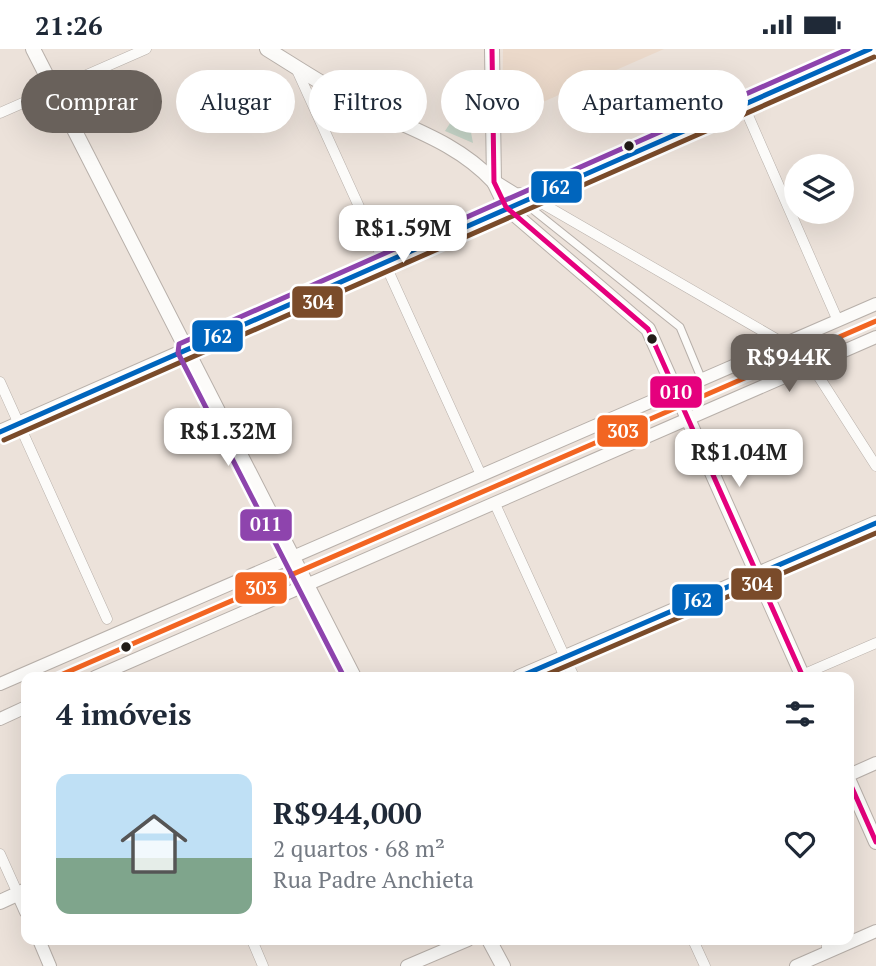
<!DOCTYPE html>
<html lang="pt">
<head>
<meta charset="utf-8">
<style>
  body { margin:0; font-family:"PT Serif",serif; background:#f2f2f3; color:#1f2937; height:100vh; display:flex; flex-direction:column; font-size:26px; white-space:nowrap }
  * { box-sizing:border-box; margin:0 }
  p { font-size:23px; color:#747a83 }
  .icon { flex:none; width:38px; height:38px; fill:none; stroke:currentColor; stroke-width:2; stroke-linecap:round; stroke-linejoin:round }
  .map { position:relative; flex:1; overflow:hidden }
  .details { position:absolute; left:21px; top:623px; width:833px; height:273px; display:flex; flex-direction:column; background:#fff; border-radius:14px; box-shadow:0 7px 28px #0002 }
  .details>* { flex:none }
  .guide { position:absolute; left:21px; top:21px; width:835px; height:63px; display:flex; gap:14px }
  .controls { position:absolute; left:784px; top:105px; display:grid; gap:14px }
  .controls a { display:grid; place-items:center; width:70px; height:70px; border-radius:50%; background:#fff; box-shadow:0 7px 28px #0002; font-size:35px }
  .price { position:absolute; translate:-50% -60px; padding:0 16px; border-radius:14px; background:#fff; color:#222; font-size:23px; line-height:46px; filter:drop-shadow(0 2px 4px #0008) }
  .price::after { content:''; position:absolute; left:50%; top:42px; width:21px; height:16px; margin-left:-10px; background:inherit; clip-path:polygon(0 0,100% 0,50% 100%) }
  .price.on { background:#69615b; color:#fff }
  ul { padding:0; list-style:none }
  li { display:flex; align-items:center; gap:21px; height:175px; padding:0 35px }
  li+li { border-top:2px solid #e0e1e3 }
  li span { display:grid; place-items:center; flex:none; width:196px; height:140px; border-radius:14px; color:#555 }
  li>.icon { margin-inline-start:auto }
  span .icon { width:84px; height:84px; fill:#fffc; stroke-width:1 }
  li b { font-size:30px }
  h2 { display:flex; justify-content:space-between; align-items:center; height:84px; padding:0 35px; font-size:30px }
  .pill { padding:0 24px; border-radius:32px; background:#fff; box-shadow:0 7px 28px #0002; font-size:24px; line-height:63px }
  .pill.on { background:#69615b; color:#fff }
  .status { display:flex; justify-content:space-between; align-items:center; height:49px; padding:0 35px; background:#fff; direction:ltr }
  .status svg { height:19px; fill:currentColor }
  .map>svg:first-child { display:block }
  .built { fill:#ebd9ca }
  .green { fill:#c6d5c8 }
  .lines { fill:none; stroke-linecap:round; stroke-linejoin:round }
  .pedestrian-casing { stroke:#b8b0aa; stroke-width:9 }
  .minor-casing { stroke:#b8b0aa; stroke-width:11 }
  .tertiary-casing { stroke:#b8b0aa; stroke-width:14 }
  .secondary-casing { stroke:#b8b0aa; stroke-width:16 }
  .primary-casing { stroke:#b8b0aa; stroke-width:16 }
  .pedestrian { stroke:#fcfbf9; stroke-width:7 }
  .minor { stroke:#fcfbf9; stroke-width:10 }
  .tertiary { stroke:#fcfbf9; stroke-width:12 }
  .secondary { stroke:#fcfbf9; stroke-width:14 }
  .primary { stroke:#fcfbf9; stroke-width:14 }
  .bus-1-casing { stroke:#fff; stroke-width:10 }
  .bus-2-casing { stroke:#fff; stroke-width:10 }
  .bus-3-casing { stroke:#fff; stroke-width:10 }
  .bus-4-casing { stroke:#fff; stroke-width:10 }
  .bus-5-casing { stroke:#fff; stroke-width:10 }
  .bus-1 { stroke:#f26522; stroke-width:5 }
  .bus-2 { stroke:#0065bd; stroke-width:5 }
  .bus-3 { stroke:#7a4b2a; stroke-width:5 }
  .bus-4 { stroke:#8e44ad; stroke-width:5 }
  .bus-5 { stroke:#e5007d; stroke-width:5 }
  .bus-dot { fill:#221c17; stroke:#fff; stroke-width:2.5 }
  .line-badge { stroke:#fff; stroke-width:2.5 }
  .badge-label { font-size:19px; text-anchor:middle; font-weight:bold; fill:#fff }
</style>
</head>
<body>
<div class="status"><b>21:26</b><svg viewBox="0 0 49 12"><path d="M0 12V9h3v3zM5 12V6h3v6zM10 12V3h3v9zM15 12V0h3v12zM26 1h20v11H26zM47 4h2v5h-2z"/></svg></div>
<div class="map">
<svg width="876" height="917" viewBox="0 0 876 917">
  <rect width="100%" height="100%" fill="#ece2da"/>
  <path class="built" d="M 503,0 L 664,0 L 502,71 Z"/>
  <path class="green" d="M 465,51 L 473,94 L 445,82 Z"/>
  <g class="lines">
    <defs>
      <path id="pedestrian" d="M 522,152 L 680,278 L 702,331"/>
      <g id="minor">
        <path d="M 296,19 L 481,426"/>
        <path d="M 743,55 L 838,272"/>
        <path d="M 0,64 L 146,0"/>
        <path d="M 531,148 L 785,295"/>
        <path d="M 812,317 L 876,417"/>
        <path d="M 0,333 L 107,570"/>
        <path d="M 495,455 L 574,628"/>
        <path d="M 802,626 L 876,594"/>
        <path d="M 0,805 L 18,845"/>
        <path d="M 252,891 L 263,917"/>
        <path d="M 693,891 L 705,917"/>
        <path d="M 827,891 L 827,903"/>
      </g>
      <g id="tertiary">
        <path d="M 95,628 L 876,288"/>
        <path d="M 0,635 L 876,255"/>
        <path d="M 0,670 L 26,658"/>
        <path d="M 849,726 L 876,714"/>
        <path d="M 18,845 L 26,863"/>
        <path d="M 39,891 L 50,917"/>
        <path d="M 407,917 L 468,891"/>
        <path d="M 796,917 L 876,882"/>
      </g>
      <g id="secondary">
        <path d="M 33,0 L 354,628"/>
        <path d="M 267,0 C 296,18 325,37 355,53 C 404,78 455,91 494,133"/>
        <path d="M 492,0 L 494,133 L 506,158 L 648,280 L 803,628"/>
        <path d="M 849,732 L 876,793"/>
        <path d="M 489,891 L 503,917"/>
      </g>
      <g id="primary">
        <path d="M 494,133 L 515,146 L 530,147"/>
        <path d="M 0,383 L 870,0"/>
        <path d="M 519,628 L 876,474"/>
        <path d="M 0,853 L 26,841"/>
      </g>
    </defs>
    <use href="#pedestrian" class="pedestrian-casing"/>
    <use href="#minor" class="minor-casing"/>
    <use href="#tertiary" class="tertiary-casing"/>
    <use href="#secondary" class="secondary-casing"/>
    <use href="#primary" class="primary-casing"/>
    <use href="#pedestrian" class="pedestrian"/>
    <use href="#minor" class="minor"/>
    <use href="#tertiary" class="tertiary"/>
    <use href="#secondary" class="secondary"/>
    <use href="#primary" class="primary"/>
    <defs>
      <path id="bus-1" d="M 56,628 L 876,272"/>
      <g id="bus-2">
        <path d="M 0,383 L 870,0"/>
        <path d="M 519,628 L 876,474"/>
      </g>
      <g id="bus-3">
        <path d="M 4,391 L 874,8"/>
        <path d="M 541,628 L 876,484"/>
      </g>
      <path id="bus-4" d="M 344,628 L 178,304 L 179,295 L 848,0"/>
      <g id="bus-5">
        <path d="M 492,0 L 494,133 L 506,158 L 648,280 L 803,628"/>
        <path d="M 849,732 L 876,793"/>
      </g>
    </defs>
    <use href="#bus-1" class="bus-1-casing"/>
    <use href="#bus-2" class="bus-2-casing"/>
    <use href="#bus-3" class="bus-3-casing"/>
    <use href="#bus-4" class="bus-4-casing"/>
    <use href="#bus-5" class="bus-5-casing"/>
    <use href="#bus-1" class="bus-1"/>
    <use href="#bus-2" class="bus-2"/>
    <use href="#bus-3" class="bus-3"/>
    <use href="#bus-4" class="bus-4"/>
    <use href="#bus-5" class="bus-5"/>
  </g>
  <g class="bus-dot">
    <circle cx="629" cy="97" r="6"/>
    <circle cx="652" cy="290" r="6"/>
    <circle cx="126" cy="598" r="6"/>
  </g>
  <g class="line-badge">
    <rect x="530" y="121" width="53" height="34" rx="7" fill="#0065bd"/>
    <rect x="291" y="236" width="53" height="34" rx="7" fill="#7a4b2a"/>
    <rect x="191" y="270" width="53" height="34" rx="7" fill="#0065bd"/>
    <rect x="649" y="326" width="54" height="34" rx="7" fill="#e5007d"/>
    <rect x="596" y="365" width="53" height="34" rx="7" fill="#f26522"/>
    <rect x="239" y="459" width="54" height="34" rx="7" fill="#8e44ad"/>
    <rect x="730" y="518" width="53" height="34" rx="7" fill="#7a4b2a"/>
    <rect x="234" y="522" width="54" height="34" rx="7" fill="#f26522"/>
    <rect x="671" y="534" width="53" height="34" rx="7" fill="#0065bd"/>
  </g>
  <g class="badge-label">
    <text x="556" y="145">J62</text>
    <text x="318" y="260">304</text>
    <text x="218" y="294">J62</text>
    <text x="676" y="350">010</text>
    <text x="623" y="389">303</text>
    <text x="266" y="482">011</text>
    <text x="757" y="542">304</text>
    <text x="261" y="546">303</text>
    <text x="698" y="558">J62</text>
  </g>
</svg>
<div class="controls">
<a><svg class="icon" aria-label="layers" viewBox="0 0 24 24"><path d="M12 4l9 5-9 5-9-5zM3 14l9 5 9-5"/></svg></a>
</div>
<b class="price" style="left:403px;top:216px">R$1.59M</b>
<b class="price on" style="left:789px;top:345px">R$944K</b>
<b class="price" style="left:228px;top:419px">R$1.32M</b>
<b class="price" style="left:739px;top:440px">R$1.04M</b>
<div class="guide">
<a class="pill on">Comprar</a>
<a class="pill">Alugar</a>
<a class="pill">Filtros</a>
<a class="pill">Novo</a>
<a class="pill">Apartamento</a>
</div>
<section class="details">
<h2>4 imóveis<svg class="icon" aria-label="filters" viewBox="0 0 24 24"><path d="M4 7h16M4 17h16"/><circle cx="9" cy="7" r="2"/><circle cx="15" cy="17" r="2"/></svg></h2>
<ul>
<li><span style="background:linear-gradient(#bfe0f5 60%,#7fa58c 0)"><svg class="icon" aria-label="home" viewBox="0 0 24 24"><path d="M3 11l9-7 9 7M6 9v11h12V9"/></svg></span><div><b>R$944,000</b><p>2 quartos · 68 m²</p><p>Rua Padre Anchieta</p></div><svg class="icon" aria-label="heart" viewBox="0 0 24 24"><path d="M12 20l-8-8c-3-5 5-10 8-4 3-6 11-1 8 4z"/></svg></li>
</ul>
</section>
</div>
</body>
</html>
